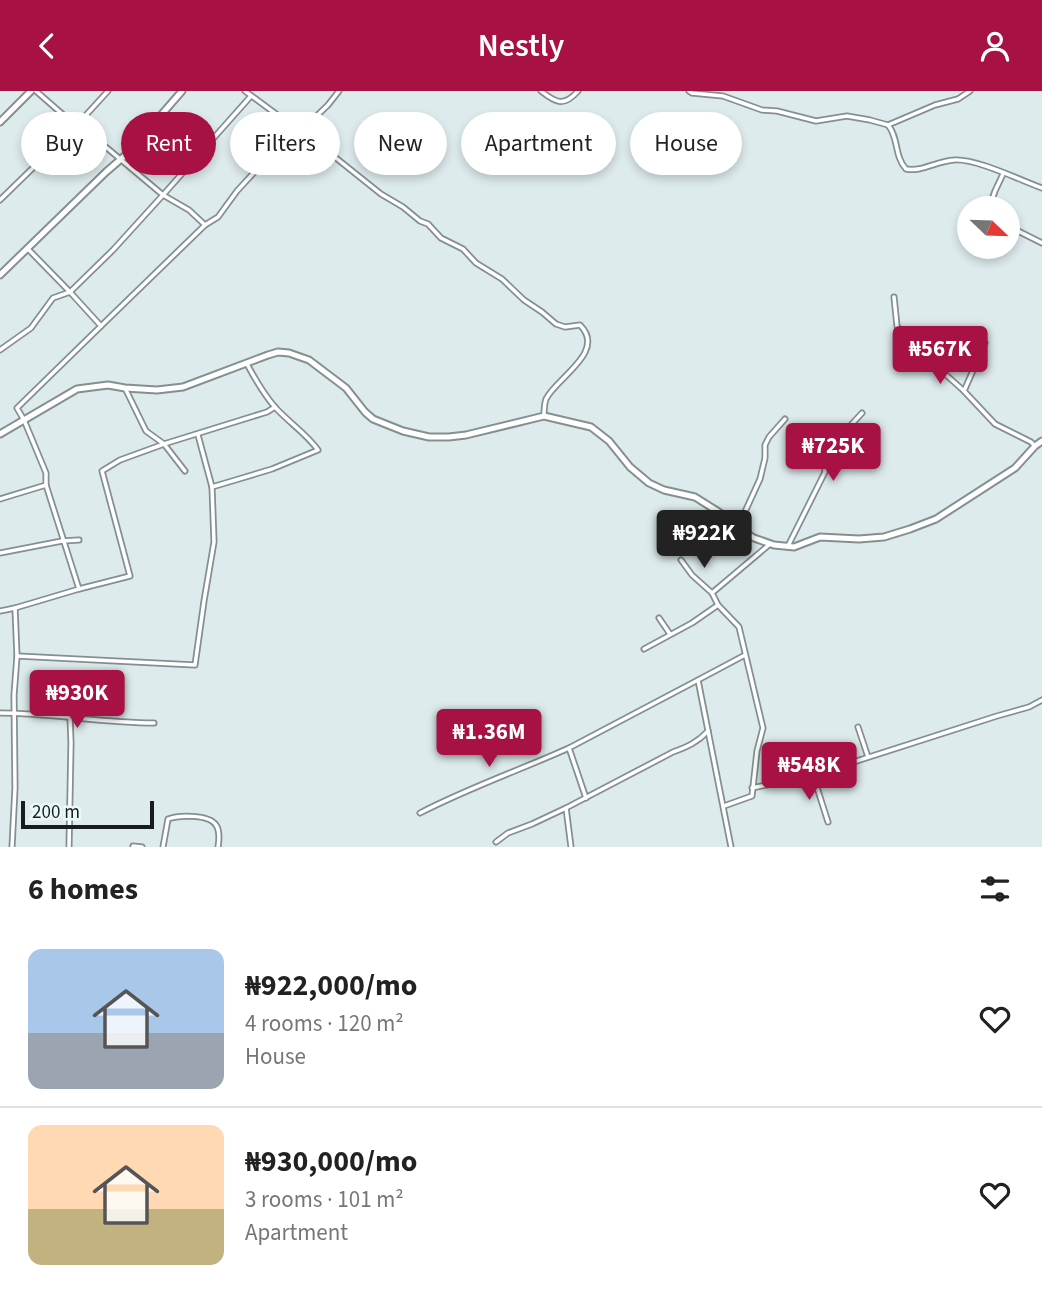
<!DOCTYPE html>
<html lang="en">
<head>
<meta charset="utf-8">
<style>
  body { margin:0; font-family:"Source Sans 3",sans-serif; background:#f6f6f6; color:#222; height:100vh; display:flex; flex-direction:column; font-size:26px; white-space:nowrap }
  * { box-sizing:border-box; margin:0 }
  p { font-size:23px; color:#767676 }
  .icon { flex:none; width:38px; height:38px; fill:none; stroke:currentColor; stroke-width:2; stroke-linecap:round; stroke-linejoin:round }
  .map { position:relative; height:756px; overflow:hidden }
  .details { display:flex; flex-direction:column; background:#fff; flex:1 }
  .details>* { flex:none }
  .top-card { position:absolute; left:21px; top:21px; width:1001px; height:63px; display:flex; gap:14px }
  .needle { width:46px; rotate:113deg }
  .buttons { position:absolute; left:957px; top:105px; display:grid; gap:14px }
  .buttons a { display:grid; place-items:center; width:63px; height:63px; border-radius:50%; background:#fff; box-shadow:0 4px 10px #0003; font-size:35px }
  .scale { position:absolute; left:21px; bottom:18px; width:133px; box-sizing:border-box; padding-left:7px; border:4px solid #171c1d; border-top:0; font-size:19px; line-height:24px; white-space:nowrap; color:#171c1d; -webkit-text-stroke:5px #ebf8fa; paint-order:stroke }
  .price { position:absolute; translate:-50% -60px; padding:0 16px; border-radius:7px; background:#a71143; color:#fff; font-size:23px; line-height:46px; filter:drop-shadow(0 2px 4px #0008) }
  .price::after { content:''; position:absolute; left:50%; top:42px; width:21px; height:16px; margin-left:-10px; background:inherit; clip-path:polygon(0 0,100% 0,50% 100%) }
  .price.active { background:#222; color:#fff }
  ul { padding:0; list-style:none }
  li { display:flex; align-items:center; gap:21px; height:175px; padding:0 28px }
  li+li { border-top:2px solid #e0e0e0 }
  li span { display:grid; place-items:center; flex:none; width:196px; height:140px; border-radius:14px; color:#555 }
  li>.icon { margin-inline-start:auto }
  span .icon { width:84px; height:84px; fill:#fffc; stroke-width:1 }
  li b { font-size:30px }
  h2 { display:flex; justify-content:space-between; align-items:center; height:84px; padding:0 28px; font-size:30px }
  .pill { padding:0 24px; border-radius:32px; background:#fff; box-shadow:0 4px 10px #0003; font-size:24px; line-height:63px }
  .pill.active { background:#a71143; color:#fff }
  header { display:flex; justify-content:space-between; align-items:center; height:91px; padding:0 28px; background:#a71143; color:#fff; font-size:32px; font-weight:600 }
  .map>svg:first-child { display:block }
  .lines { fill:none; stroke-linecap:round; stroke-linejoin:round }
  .street-casing { stroke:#848f91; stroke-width:7 }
  .secondary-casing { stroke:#848f91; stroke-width:9 }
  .street { stroke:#fff; stroke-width:3.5 }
  .secondary { stroke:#fff; stroke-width:5 }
</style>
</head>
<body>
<header><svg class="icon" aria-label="back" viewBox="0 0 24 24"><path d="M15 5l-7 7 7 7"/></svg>Nestly<svg class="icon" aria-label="person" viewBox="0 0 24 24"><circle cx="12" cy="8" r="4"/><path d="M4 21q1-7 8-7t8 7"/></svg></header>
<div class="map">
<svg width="1042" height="756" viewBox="0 0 1042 756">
  <rect width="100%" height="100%" fill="#deebed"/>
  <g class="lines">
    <defs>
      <g id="street">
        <path d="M 245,0 L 295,37 L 303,38 L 328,14 L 339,0"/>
        <path d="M 541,0 C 556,12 564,16 578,0"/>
        <path d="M 689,0 L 692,2 L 723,5 L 762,19 L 777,20 L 816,30 L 847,25 L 870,29 L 888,34 L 935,14 L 958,8 L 970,0"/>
        <path d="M 888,34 C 899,47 894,65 906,78 C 922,81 937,70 954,69 C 975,67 1020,89 1042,97"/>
        <path d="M 301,39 L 381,103 L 403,116 L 420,130 L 428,133 L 441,147 L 463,158 L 476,172 L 502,188 L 524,209 L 542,221 L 556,233 L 565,236 L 580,234 C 607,261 556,287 546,308 C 544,314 544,319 544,325"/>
        <path d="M 0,109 L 76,35 L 108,0"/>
        <path d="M 989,117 L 995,100 L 1003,83"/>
        <path d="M 205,134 L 218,126 L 237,100 L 295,37"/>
        <path d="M 1008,135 L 1042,152"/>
        <path d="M 28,158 L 70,201 L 113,159 L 163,104 L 82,36 L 76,35 L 36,0"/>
        <path d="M 894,206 L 897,235 L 904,246 L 964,300 L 995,333 L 1031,351 L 1035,355"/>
        <path d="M 101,235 L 205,134 L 189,119 L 163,104 L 251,5"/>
        <path d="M 0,259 L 31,237 L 53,207 L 70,201 L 101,235 L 17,317 L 24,329 L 46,382 L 46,394 L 79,498 L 15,517 L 17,565 L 14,604 L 15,697 L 12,756"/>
        <path d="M 125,297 L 146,340 L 164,353 L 185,380"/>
        <path d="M 964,300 L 985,252"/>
        <path d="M 198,344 L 212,396 L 272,378 L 318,359 C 306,342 288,331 274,315 C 263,302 255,288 247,273"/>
        <path d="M 0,408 L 46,394"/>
        <path d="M 738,436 L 760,388 L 765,367 L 765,354 L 769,346 L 785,328"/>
        <path d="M 788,455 L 825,381 L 824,369 L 828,359 L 862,322"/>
        <path d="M 0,462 L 62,450 L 79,449"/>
        <path d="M 681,469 L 692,484 L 712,502"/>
        <path d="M 79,498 L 130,485 L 102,380 L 120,369 L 164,353 L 267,321 L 275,316"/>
        <path d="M 0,520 L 15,517"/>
        <path d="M 659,527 L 670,543"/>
        <path d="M 644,558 L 692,532 L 718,514"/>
        <path d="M 17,565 L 195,574 L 204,510 L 214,451 L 212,396"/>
        <path d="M 698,589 L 745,564"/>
        <path d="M 0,622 C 52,622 102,632 154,632"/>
        <path d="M 858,636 L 868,666"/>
        <path d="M 813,684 L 828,731"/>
        <path d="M 752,697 L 813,684 L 997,625 L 1029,616 L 1042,609"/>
        <path d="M 586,707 L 569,657 L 698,589 L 731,756"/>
        <path d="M 724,715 L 752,705 L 757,660 L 763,637 L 739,536 L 718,514 L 712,502 L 770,453"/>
        <path d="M 420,722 C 468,697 520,679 569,657"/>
        <path d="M 496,751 L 508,742 L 532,733 L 566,717"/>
        <path d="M 133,755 L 142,756"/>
        <path d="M 69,756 L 71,652 L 70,626"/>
        <path d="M 163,756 L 168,728 C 178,724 209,723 216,734 C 220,740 219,750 218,756"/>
        <path d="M 571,756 L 566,717 L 673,661 C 687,656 698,651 708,640"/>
      </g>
      <g id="secondary">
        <path d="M 0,31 L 31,0"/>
        <path d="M 0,184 L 106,81 L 128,62 L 182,0"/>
        <path d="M 0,343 L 77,298 L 108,294 L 125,297 L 157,299 L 183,296 L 268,264 L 278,261 L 289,262 L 309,269 L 346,297 L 365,321 L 373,328 L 403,340 L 429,346 L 449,346 L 466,344 L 544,325 L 591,336 L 609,350 L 630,376 L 649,392 L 664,399 L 695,406 L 722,423 L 743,440 L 754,447 L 774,454 L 794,456 L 820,446 L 859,448 L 884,446 L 910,438 L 936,428 L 1015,377 L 1035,355 L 1042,350"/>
      </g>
    </defs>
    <use href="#street" class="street-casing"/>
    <use href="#secondary" class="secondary-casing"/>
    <use href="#street" class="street"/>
    <use href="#secondary" class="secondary"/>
  </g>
</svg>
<div class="buttons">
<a><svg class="needle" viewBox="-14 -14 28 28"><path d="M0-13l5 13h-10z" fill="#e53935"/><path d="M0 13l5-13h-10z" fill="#767676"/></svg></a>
</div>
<div class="scale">200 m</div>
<b class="price" style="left:940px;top:295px">₦567K</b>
<b class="price" style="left:833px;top:392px">₦725K</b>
<b class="price active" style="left:704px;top:479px">₦922K</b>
<b class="price" style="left:77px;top:639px">₦930K</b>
<b class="price" style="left:489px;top:678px">₦1.36M</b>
<b class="price" style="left:809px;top:711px">₦548K</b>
<div class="top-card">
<a class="pill">Buy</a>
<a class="pill active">Rent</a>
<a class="pill">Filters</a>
<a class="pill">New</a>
<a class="pill">Apartment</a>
<a class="pill">House</a>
</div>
</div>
<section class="details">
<h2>6 homes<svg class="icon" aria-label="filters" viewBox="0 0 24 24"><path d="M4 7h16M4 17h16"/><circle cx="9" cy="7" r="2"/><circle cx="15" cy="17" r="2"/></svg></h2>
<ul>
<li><span style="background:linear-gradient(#a9c7e8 60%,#9aa5b1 0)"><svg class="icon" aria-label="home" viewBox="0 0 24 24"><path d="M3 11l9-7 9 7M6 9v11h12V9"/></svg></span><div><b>₦922,000/mo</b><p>4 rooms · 120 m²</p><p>House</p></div><svg class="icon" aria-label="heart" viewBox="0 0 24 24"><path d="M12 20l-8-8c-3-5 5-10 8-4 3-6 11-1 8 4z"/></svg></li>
<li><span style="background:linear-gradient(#ffd9b3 60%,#c2b280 0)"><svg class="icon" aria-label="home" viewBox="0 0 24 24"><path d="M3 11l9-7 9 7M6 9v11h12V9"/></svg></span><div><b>₦930,000/mo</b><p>3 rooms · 101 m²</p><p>Apartment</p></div><svg class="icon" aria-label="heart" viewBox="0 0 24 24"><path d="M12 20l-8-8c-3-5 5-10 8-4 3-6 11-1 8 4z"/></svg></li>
</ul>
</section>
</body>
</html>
